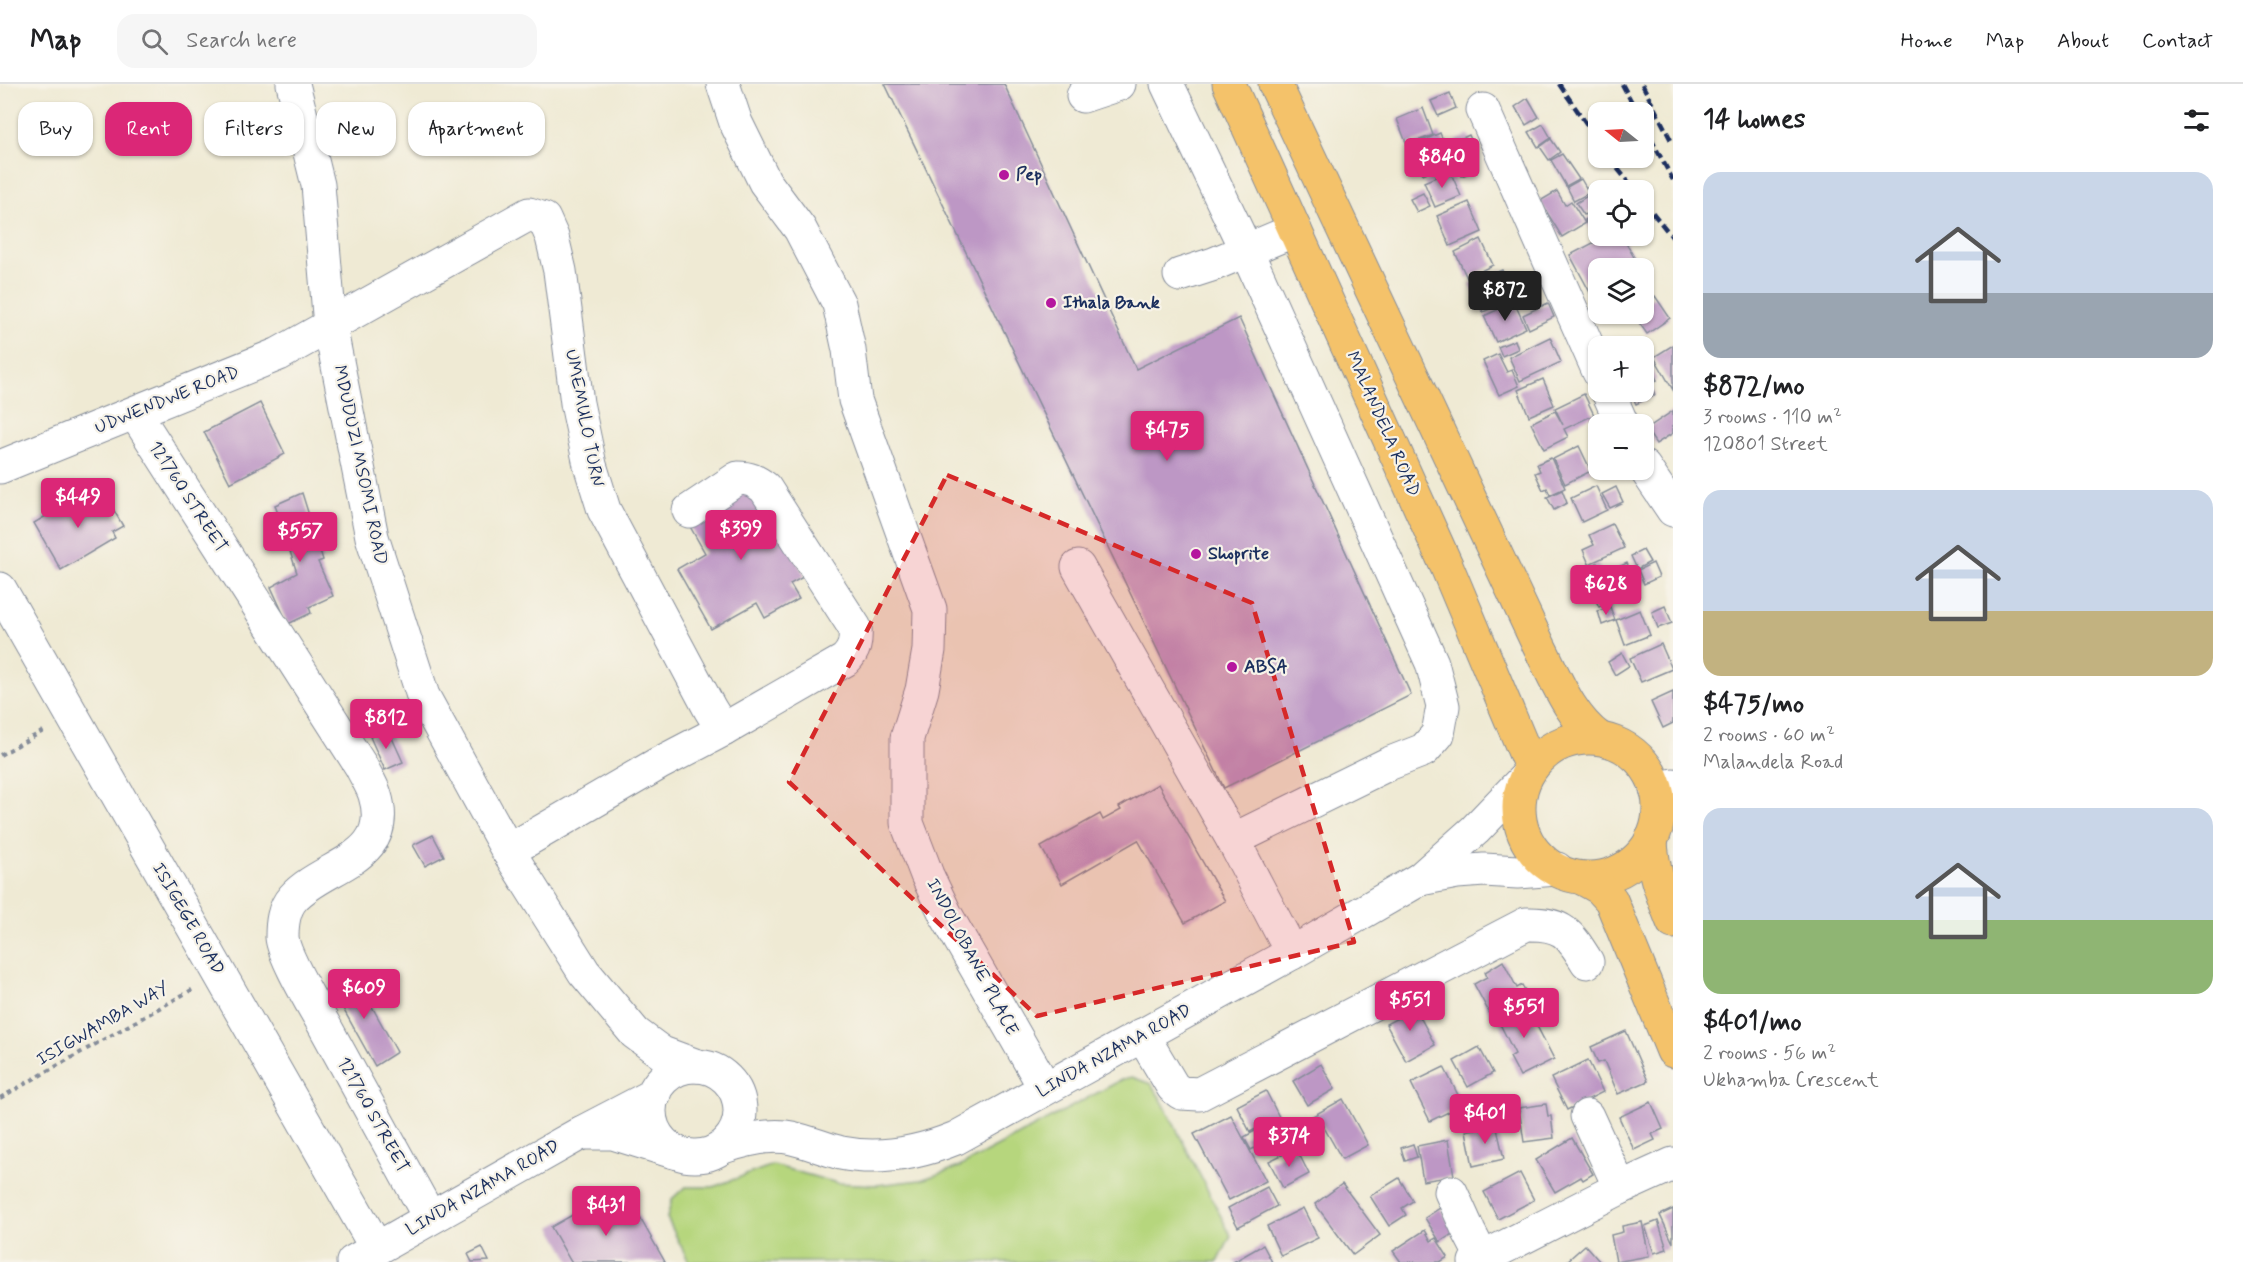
<!DOCTYPE html>
<html lang="en">
<head>
<meta charset="utf-8">
<style>
  body { margin:0; font-family:Mynerve,sans-serif; background:#f6f6f6; color:#202124; height:100vh; display:flex; flex-direction:column; font-size:22px; white-space:nowrap }
  * { box-sizing:border-box; margin:0 }
  p { font-size:20px; color:#757577 }
  .icon { flex:none; width:33px; height:33px; fill:none; stroke:currentColor; stroke-width:2; stroke-linecap:round; stroke-linejoin:round }
  .map { position:relative; flex:1; overflow:hidden }
  .drawer { display:flex; flex-direction:column; background:#fff; width:570px }
  .drawer>* { flex:none }
  .hud { position:absolute; left:18px; top:18px; width:570px; height:54px; display:flex; gap:12px }
  .needle { width:39px; rotate:288deg }
  .tools { position:absolute; left:1588px; top:18px; display:grid; gap:12px }
  .tools a { display:grid; place-items:center; width:66px; height:66px; border-radius:12px; background:#fff; box-shadow:0 2px 4px #0004; font-size:30px }
  .price { position:absolute; translate:-50% -51px; padding:0 14px; border-radius:6px; background:#db2777; color:#fff; font-size:20px; line-height:39px; filter:drop-shadow(0 2px 3px #0008) }
  .price::after { content:''; position:absolute; left:50%; top:36px; width:18px; height:14px; margin-left:-9px; background:inherit; clip-path:polygon(0 0,100% 0,50% 100%) }
  .price.current { background:#222; color:#fff }
  ul { padding:0; list-style:none }
  li { display:grid; align-content:center; gap:12px; height:318px; padding:0 30px }
  li span { display:grid; place-items:center; height:186px; border-radius:18px; color:#555 }
  li>.icon { margin-inline-start:auto }
  span .icon { width:108px; height:108px; fill:#fffc; stroke-width:1 }
  li b { font-size:26px }
  h2 { display:flex; justify-content:space-between; align-items:center; height:72px; padding:0 30px; font-size:26px }
  .chip { padding:0 21px; border-radius:18px; background:#fff; box-shadow:0 2px 4px #0004; font-size:21px; line-height:54px }
  .chip.current { background:#db2777; color:#fff }
  header { display:flex; align-items:center; gap:36px; box-sizing:border-box; height:84px; padding:0 30px; background:#fff; border-bottom:2px solid #e0e0e0 }
  header strong { font-size:28px }
  nav { display:flex; gap:33px; margin-inline-start:auto; font-size:21px }
  .search { width:420px; height:54px; background:#f6f6f6; display:flex; align-items:center; gap:15px; box-sizing:border-box; padding:0 21px; border-radius:18px; color:#757577; font-size:22px }
  main { display:flex; flex:1; min-height:0 }
  .map>svg:first-child { display:block }
  .green { fill:#b6d67d; stroke:#68826e; stroke-width:1.5 }
  .building { fill:#bd97c5 }
  .lines { fill:none; stroke-linecap:round; stroke-linejoin:round }
  .minor-casing { stroke:#858c99; stroke-width:35 }
  .major-casing { stroke:#858c99; stroke-width:35 }
  .path { stroke:#858c99; stroke-width:4; stroke-dasharray:4.5 4.5; stroke-linecap:butt }
  .minor { stroke:#fff; stroke-width:33 }
  .major { stroke:#f4c26a; stroke-width:33 }
  .rail { stroke:#1b2f5e; stroke-width:4.5; stroke-dasharray:9 4.5; stroke-linecap:butt }
  .marked { fill:#d62828; fill-opacity:0.2; stroke:#d62828; stroke-width:4.5; stroke-dasharray:12 8; stroke-linejoin:round }
  .poi-dot { fill:#b5179e; stroke:#f7f3e8; stroke-width:2 }
  .labels { text-anchor:middle; dominant-baseline:central; stroke-width:4.5; stroke-linejoin:round; paint-order:stroke }
  .poi-label { font-size:18px; font-weight:bold; fill:#1b2f5e; stroke:#f7f3e8; text-anchor:start }
  .street-label { font-size:18px; fill:#1b2f5e; stroke:#f7f3e8 }
</style>
</head>
<body>
<header>
<strong>Map</strong>
<div class="search"><svg class="icon" aria-label="search" viewBox="0 0 24 24"><circle cx="10" cy="10" r="6"/><path d="M15 15l6 6"/></svg>Search here</div>
<nav><a>Home</a><a>Map</a><a>About</a><a>Contact</a></nav>
</header>
<main>
<div class="map">
<svg width="1673" height="1178" viewBox="0 0 1673 1178">
  <rect width="100%" height="100%" fill="#f7f3e8"/>
  <filter id="ink" filterUnits="userSpaceOnUse"><feTurbulence type="fractalNoise" baseFrequency=".0167" numOctaves="2"/><feDisplacementMap in="SourceGraphic" scale="12" xChannelSelector="R" yChannelSelector="G"/><feConvolveMatrix kernelMatrix="1 2 1 2 8 2 1 2 1" color-interpolation-filters="sRGB"/></filter>
  <filter id="wash" filterUnits="userSpaceOnUse"><feTurbulence type="fractalNoise" baseFrequency=".008" numOctaves="4" result="noise"/><feDisplacementMap in="SourceGraphic" scale="24" xChannelSelector="R" yChannelSelector="G"/><feGaussianBlur stdDeviation="1.35" result="paint"/><feColorMatrix in="noise" values="0 0 0 0 0 0 0 0 0 0 0 0 0 0 0 0 0 1.4 0 .05"/><feComposite in="paint" operator="in"/></filter>
  <g filter="url(#wash)">
    <rect width="100%" height="100%" fill="#efead4"/>
    <path class="green" d="M 1132,993 L 1151,1000 L 1161,1015 L 1231,1152 L 1218,1178 L 689,1178 L 667,1134 L 672,1115 L 685,1103 L 713,1103 L 773,1081 L 837,1099 L 877,1101 L 921,1096 L 959,1083 L 1123,995 Z"/>
    <g id="blocks">
      <g class="building">
        <path d="M 885,0 L 1004,0 L 1136,285 L 1239,234 L 1411,611 L 1224,704 Z"/>
        <path d="M 1450,9 L 1456,24 L 1438,32 L 1431,17 Z"/>
        <path d="M 1528,14 L 1539,33 L 1526,41 L 1515,23 Z"/>
        <path d="M 1423,24 L 1433,51 L 1407,61 L 1397,35 Z"/>
        <path d="M 1543,40 L 1551,54 L 1538,63 L 1529,48 Z"/>
        <path d="M 1440,49 L 1452,77 L 1423,90 L 1411,62 Z"/>
        <path d="M 1469,51 L 1476,67 L 1463,74 L 1456,57 Z"/>
        <path d="M 1551,55 L 1560,68 L 1549,76 L 1540,63 Z"/>
        <path d="M 1562,70 L 1579,95 L 1566,102 L 1551,76 Z"/>
        <path d="M 1469,72 L 1476,86 L 1462,92 L 1456,79 Z"/>
        <path d="M 1450,87 L 1461,112 L 1435,123 L 1424,98 Z"/>
        <path d="M 1581,95 L 1589,109 L 1574,117 L 1567,103 Z"/>
        <path d="M 1557,107 L 1565,121 L 1571,117 L 1585,139 L 1562,153 L 1540,117 Z"/>
        <path d="M 1423,109 L 1430,122 L 1417,128 L 1410,115 Z"/>
        <path d="M 1592,109 L 1599,121 L 1584,131 L 1576,119 Z"/>
        <path d="M 1469,118 L 1482,148 L 1450,162 L 1437,132 Z"/>
        <path d="M 1599,127 L 1599,144 L 1592,148 L 1585,136 Z"/>
        <path d="M 1599,149 L 1599,152 L 1622,152 L 1640,184 L 1599,184 L 1599,208 L 1592,212 L 1570,171 L 1599,156 L 1596,151 Z"/>
        <path d="M 1481,155 L 1493,181 L 1467,194 L 1455,168 Z"/>
        <path d="M 1502,186 L 1515,214 L 1483,228 L 1470,200 Z"/>
        <path d="M 1655,212 L 1670,234 L 1647,250 L 1633,230 L 1644,230 L 1644,219 Z"/>
        <path d="M 1514,218 L 1526,244 L 1496,258 L 1484,232 Z"/>
        <path d="M 1548,219 L 1554,233 L 1529,245 L 1523,231 Z"/>
        <path d="M 1550,253 L 1561,278 L 1520,297 L 1509,273 Z"/>
        <path d="M 1515,256 L 1518,265 L 1502,272 L 1498,263 Z"/>
        <path d="M 1673,261 L 1673,306 L 1654,273 Z"/>
        <path d="M 1498,270 L 1507,288 L 1512,286 L 1519,302 L 1499,311 L 1483,277 Z"/>
        <path d="M 1644,285 L 1646,289 L 1652,286 L 1657,296 L 1650,299 L 1655,311 L 1636,320 L 1630,308 L 1644,308 Z"/>
        <path d="M 1543,295 L 1554,321 L 1529,332 L 1518,306 Z"/>
        <path d="M 1584,310 L 1594,331 L 1564,345 L 1568,353 L 1544,365 L 1531,339 L 1555,327 L 1563,341 L 1555,324 Z"/>
        <path d="M 260,319 L 285,370 L 230,399 L 204,348 Z"/>
        <path d="M 1673,327 L 1673,349 L 1656,360 L 1646,345 Z"/>
        <path d="M 1579,362 L 1591,387 L 1565,400 L 1553,375 Z"/>
        <path d="M 1551,374 L 1565,404 L 1550,411 L 1547,404 L 1543,406 L 1535,389 L 1540,387 L 1537,380 Z"/>
        <path d="M 755,402 L 805,492 L 790,500 L 799,515 L 765,534 L 757,519 L 711,545 L 677,485 L 705,469 L 688,439 Z"/>
        <path d="M 1596,402 L 1607,426 L 1582,438 L 1571,414 Z"/>
        <path d="M 1616,403 L 1623,418 L 1610,424 L 1602,410 Z"/>
        <path d="M 90,406 L 100,423 L 109,418 L 123,442 L 112,448 L 115,454 L 61,486 L 34,439 Z"/>
        <path d="M 1562,406 L 1567,419 L 1554,426 L 1547,413 Z"/>
        <path d="M 302,409 L 323,476 L 318,478 L 333,512 L 309,523 L 311,529 L 288,540 L 271,503 L 297,489 L 275,421 Z"/>
        <path d="M 1612,440 L 1624,464 L 1589,480 L 1583,466 L 1594,461 L 1589,451 Z"/>
        <path d="M 1643,466 L 1650,478 L 1637,485 L 1631,472 Z"/>
        <path d="M 1597,479 L 1604,492 L 1589,499 L 1583,487 Z"/>
        <path d="M 1627,479 L 1638,504 L 1599,523 L 1589,502 L 1606,495 L 1604,490 Z"/>
        <path d="M 1653,479 L 1659,493 L 1644,500 L 1638,486 Z"/>
        <path d="M 1665,522 L 1672,539 L 1658,544 L 1652,528 Z"/>
        <path d="M 1610,523 L 1615,536 L 1602,541 L 1598,527 Z"/>
        <path d="M 1640,526 L 1650,551 L 1625,561 L 1616,536 Z"/>
        <path d="M 1661,560 L 1672,585 L 1641,598 L 1630,574 Z"/>
        <path d="M 1622,569 L 1629,582 L 1615,591 L 1608,578 Z"/>
        <path d="M 1673,608 L 1673,639 L 1663,644 L 1651,618 Z"/>
        <path d="M 388,645 L 403,678 L 385,686 L 370,653 Z"/>
        <path d="M 1158,700 L 1225,817 L 1185,839 L 1138,756 L 1062,800 L 1041,763 L 1100,730 L 1103,736 L 1121,726 L 1119,723 Z"/>
        <path d="M 433,751 L 444,772 L 425,782 L 413,761 Z"/>
        <path d="M 1503,877 L 1517,904 L 1522,901 L 1528,912 L 1491,932 L 1474,900 L 1487,893 L 1485,888 Z"/>
        <path d="M 354,890 L 397,968 L 375,982 L 331,903 Z"/>
        <path d="M 1524,917 L 1554,975 L 1520,992 L 1510,973 L 1515,970 L 1496,932 Z"/>
        <path d="M 1412,918 L 1435,961 L 1406,977 L 1386,940 L 1398,934 L 1395,927 Z"/>
        <path d="M 1626,947 L 1648,997 L 1618,1010 L 1604,977 L 1598,979 L 1591,963 Z"/>
        <path d="M 1479,963 L 1493,989 L 1468,1003 L 1454,977 Z"/>
        <path d="M 1588,976 L 1603,1008 L 1567,1026 L 1551,994 Z"/>
        <path d="M 1321,980 L 1335,1005 L 1307,1021 L 1293,997 Z"/>
        <path d="M 1444,983 L 1463,1021 L 1430,1037 L 1411,999 Z"/>
        <path d="M 1266,1007 L 1279,1033 L 1250,1048 L 1237,1022 Z"/>
        <path d="M 1343,1015 L 1368,1061 L 1342,1075 L 1322,1040 L 1316,1042 L 1311,1033 Z"/>
        <path d="M 1651,1018 L 1663,1045 L 1652,1050 L 1655,1056 L 1634,1066 L 1619,1033 Z"/>
        <path d="M 1546,1020 L 1548,1032 L 1551,1032 L 1554,1054 L 1524,1058 L 1519,1024 Z"/>
        <path d="M 1231,1031 L 1266,1097 L 1229,1116 L 1194,1050 Z"/>
        <path d="M 1496,1040 L 1504,1075 L 1473,1082 L 1466,1047 Z"/>
        <path d="M 1264,1042 L 1271,1055 L 1251,1066 L 1244,1053 Z"/>
        <path d="M 1572,1054 L 1593,1090 L 1583,1096 L 1581,1093 L 1555,1108 L 1536,1076 Z"/>
        <path d="M 1448,1056 L 1454,1092 L 1423,1097 L 1417,1062 Z"/>
        <path d="M 1413,1060 L 1417,1073 L 1405,1077 L 1401,1064 Z"/>
        <path d="M 1296,1064 L 1309,1090 L 1283,1104 L 1269,1077 Z"/>
        <path d="M 1520,1089 L 1534,1116 L 1498,1135 L 1484,1108 Z"/>
        <path d="M 1399,1094 L 1413,1117 L 1402,1124 L 1406,1131 L 1389,1142 L 1370,1112 Z"/>
        <path d="M 1342,1100 L 1380,1151 L 1353,1171 L 1315,1120 Z"/>
        <path d="M 1267,1103 L 1277,1122 L 1238,1143 L 1228,1124 Z"/>
        <path d="M 599,1116 L 608,1134 L 632,1120 L 665,1178 L 571,1178 L 551,1143 Z"/>
        <path d="M 1303,1124 L 1318,1154 L 1281,1172 L 1267,1142 Z"/>
        <path d="M 1440,1124 L 1455,1148 L 1440,1158 L 1425,1134 Z"/>
        <path d="M 1673,1125 L 1673,1159 L 1660,1131 Z"/>
        <path d="M 1658,1137 L 1667,1165 L 1654,1169 L 1645,1142 Z"/>
        <path d="M 1642,1138 L 1649,1172 L 1616,1178 L 1611,1151 L 1623,1148 L 1622,1142 Z"/>
        <path d="M 1425,1146 L 1431,1157 L 1436,1154 L 1448,1173 L 1440,1178 L 1401,1178 L 1393,1167 Z"/>
        <path d="M 1263,1161 L 1272,1178 L 1233,1178 Z"/>
        <path d="M 1585,1161 L 1600,1178 L 1566,1178 Z"/>
        <path d="M 482,1163 L 489,1177 L 472,1178 L 468,1170 Z"/>
      </g>
    </g>
  </g>
  <g filter="url(#ink)">
    <use href="#blocks" fill-opacity="0" stroke="#858c99" stroke-width="1.5"/>
    <g class="lines">
      <defs>
        <g id="minor">
          <path d="M 293,0 L 318,101 L 330,242 L 372,453 L 423,612 L 508,767 L 584,888 L 635,949 L 662,969 L 697,982"/>
          <path d="M 723,0 L 736,39 L 765,98 L 800,145 L 839,220 L 849,266 L 855,316 L 930,525 L 929,566 L 922,606 L 907,654 L 907,739 L 927,791 L 946,831 L 1045,1004"/>
          <path d="M 1167,0 L 1246,166 L 1432,579 L 1443,622 L 1438,650 L 1424,666 L 1388,680 L 1233,756 L 1292,869"/>
          <path d="M 1083,12 L 1119,0"/>
          <path d="M 1483,26 L 1599,288"/>
          <path d="M 1180,191 L 1214,180 L 1295,146"/>
          <path d="M 1608,308 L 1622,340"/>
          <path d="M 135,329 L 361,682 C 365,691 372,701 375,711 C 395,776 323,780 293,814 C 283,825 282,840 282,853 C 283,871 313,921 323,939 C 359,1004 395,1069 430,1134"/>
          <path d="M 0,383 L 279,270 L 529,130 L 544,135 L 552,153 L 560,187 L 577,319 L 590,381 L 604,426 L 710,625 L 723,646 L 658,680 L 508,767"/>
          <path d="M 1644,383 L 1673,426"/>
          <path d="M 689,427 L 738,394 C 749,394 756,397 765,404 L 855,544 C 856,558 855,566 845,576 L 723,646"/>
          <path d="M 1078,483 L 1233,756"/>
          <path d="M 0,505 L 377,1165"/>
          <path d="M 1656,705 L 1673,701"/>
          <path d="M 1420,795 L 1457,788 L 1484,786 L 1518,788 L 1557,785"/>
          <path d="M 1142,951 L 1173,1003 L 1181,1009 L 1199,1010 L 1526,840 C 1563,839 1569,849 1587,878"/>
          <circle cx="695" cy="1027" r="45"/>
          <path d="M 1587,1032 L 1620,1104"/>
          <path d="M 581,1049 L 613,1049 L 674,1068"/>
          <path d="M 723,1063 C 744,1056 771,1049 792,1054 C 809,1058 825,1065 841,1069 C 881,1077 919,1069 956,1054 L 1292,869 L 1420,795 L 1475,746 L 1525,694"/>
          <path d="M 1451,1108 L 1469,1148 L 1482,1173"/>
          <path d="M 353,1178 L 581,1049 L 654,1011"/>
          <path d="M 1475,1178 L 1620,1104 L 1673,1080"/>
        </g>
        <g id="major">
          <path d="M 1229,0 L 1447,483 L 1531,683"/>
          <path d="M 1275,0 L 1540,564 C 1556,595 1570,633 1599,654"/>
          <circle cx="1589" cy="724" r="70"/>
          <path d="M 1651,756 C 1652,786 1662,810 1673,838"/>
          <path d="M 1582,794 L 1600,804 L 1611,816 L 1673,967"/>
        </g>
      </defs>
      <use href="#minor" class="minor-casing"/>
      <use href="#major" class="major-casing"/>
      <g class="path">
        <path d="M 0,671 L 47,645"/>
        <path d="M 0,1014 L 195,904"/>
      </g>
      <use href="#minor" class="minor"/>
      <use href="#major" class="major"/>
      <g class="rail">
        <path d="M 1559,0 L 1599,58"/>
        <path d="M 1622,0 L 1637,28"/>
        <path d="M 1642,0 L 1673,60"/>
        <path d="M 1644,42 L 1673,96"/>
        <path d="M 1609,74 L 1635,106"/>
        <path d="M 1644,118 L 1673,154"/>
      </g>
    </g>
  </g>
  <path class="marked" d="M 947,391 L 1252,519 L 1354,858 L 1037,932 L 789,698 Z"/>
  <g class="poi-dot">
    <circle cx="1004" cy="91" r="6"/>
    <circle cx="1051" cy="219" r="6"/>
    <circle cx="1196" cy="470" r="6"/>
    <circle cx="1232" cy="583" r="6"/>
  </g>
  <g class="labels">
    <g class="poi-label">
      <text x="1016" y="91">Pep</text>
      <text x="1063" y="219">Ithala Bank</text>
      <text x="1208" y="470">Shoprite</text>
      <text x="1244" y="583">ABSA</text>
    </g>
    <g class="street-label">
      <text transform="translate(167 316) rotate(-22)">UDWENDWE ROAD</text>
      <text transform="translate(584 334) rotate(79)">UMEMULO TURN</text>
      <text transform="translate(1383 340) rotate(66)">MALANDELA ROAD</text>
      <text transform="translate(360 381) rotate(78)">MDUDUZI MSOMI ROAD</text>
      <text transform="translate(188 413) rotate(57)">121760 STREET</text>
      <text transform="translate(188 835) rotate(60)">ISIGEGE ROAD</text>
      <text transform="translate(972 873) rotate(62)">INDOLOBANE PLACE</text>
      <text transform="translate(103 940) rotate(-30)">ISIGWAMBA WAY</text>
      <text transform="translate(1114 967) rotate(-29)">LINDA NZAMA ROAD</text>
      <text transform="translate(373 1031) rotate(61)">121760 STREET</text>
      <text transform="translate(483 1104) rotate(-30)">LINDA NZAMA ROAD</text>
    </g>
  </g>
</svg>
<div class="tools">
<a><svg class="needle" viewBox="-14 -14 28 28"><path d="M0-13l5 13h-10z" fill="#e53935"/><path d="M0 13l5-13h-10z" fill="#757577"/></svg></a>
<a><svg class="icon" aria-label="locate" viewBox="0 0 24 24"><circle cx="12" cy="12" r="6"/><path d="M12 2v4M12 18v4M2 12h4M18 12h4"/></svg></a>
<a><svg class="icon" aria-label="layers" viewBox="0 0 24 24"><path d="M12 4l9 5-9 5-9-5zM3 14l9 5 9-5"/></svg></a>
<a>+</a>
<a>−</a>
</div>
<b class="price" style="left:1442px;top:105px">$840</b>
<b class="price current" style="left:1505px;top:238px">$872</b>
<b class="price" style="left:1167px;top:378px">$475</b>
<b class="price" style="left:78px;top:445px">$449</b>
<b class="price" style="left:741px;top:477px">$399</b>
<b class="price" style="left:300px;top:479px">$557</b>
<b class="price" style="left:1606px;top:532px">$628</b>
<b class="price" style="left:386px;top:666px">$812</b>
<b class="price" style="left:364px;top:936px">$609</b>
<b class="price" style="left:1410px;top:948px">$551</b>
<b class="price" style="left:1524px;top:955px">$551</b>
<b class="price" style="left:1485px;top:1061px">$401</b>
<b class="price" style="left:1289px;top:1084px">$374</b>
<b class="price" style="left:606px;top:1153px">$431</b>
<div class="hud">
<a class="chip">Buy</a>
<a class="chip current">Rent</a>
<a class="chip">Filters</a>
<a class="chip">New</a>
<a class="chip">Apartment</a>
</div>
</div>
<section class="drawer">
<h2>14 homes<svg class="icon" aria-label="filters" viewBox="0 0 24 24"><path d="M4 7h16M4 17h16"/><circle cx="9" cy="7" r="2"/><circle cx="15" cy="17" r="2"/></svg></h2>
<ul>
<li><span style="background:linear-gradient(#c9d6e8 65%,#9aa5b1 0)"><svg class="icon" aria-label="home" viewBox="0 0 24 24"><path d="M3 11l9-7 9 7M6 9v11h12V9"/></svg></span><div><b>$872/mo</b><p>3 rooms · 110 m²</p><p>120801 Street</p></div></li>
<li><span style="background:linear-gradient(#c9d6e8 65%,#c2b280 0)"><svg class="icon" aria-label="home" viewBox="0 0 24 24"><path d="M3 11l9-7 9 7M6 9v11h12V9"/></svg></span><div><b>$475/mo</b><p>2 rooms · 60 m²</p><p>Malandela Road</p></div></li>
<li><span style="background:linear-gradient(#c9d6e8 60%,#8fb573 0)"><svg class="icon" aria-label="home" viewBox="0 0 24 24"><path d="M3 11l9-7 9 7M6 9v11h12V9"/></svg></span><div><b>$401/mo</b><p>2 rooms · 56 m²</p><p>Ukhamba Crescent</p></div></li>
</ul>
</section>
</main>
</body>
</html>
